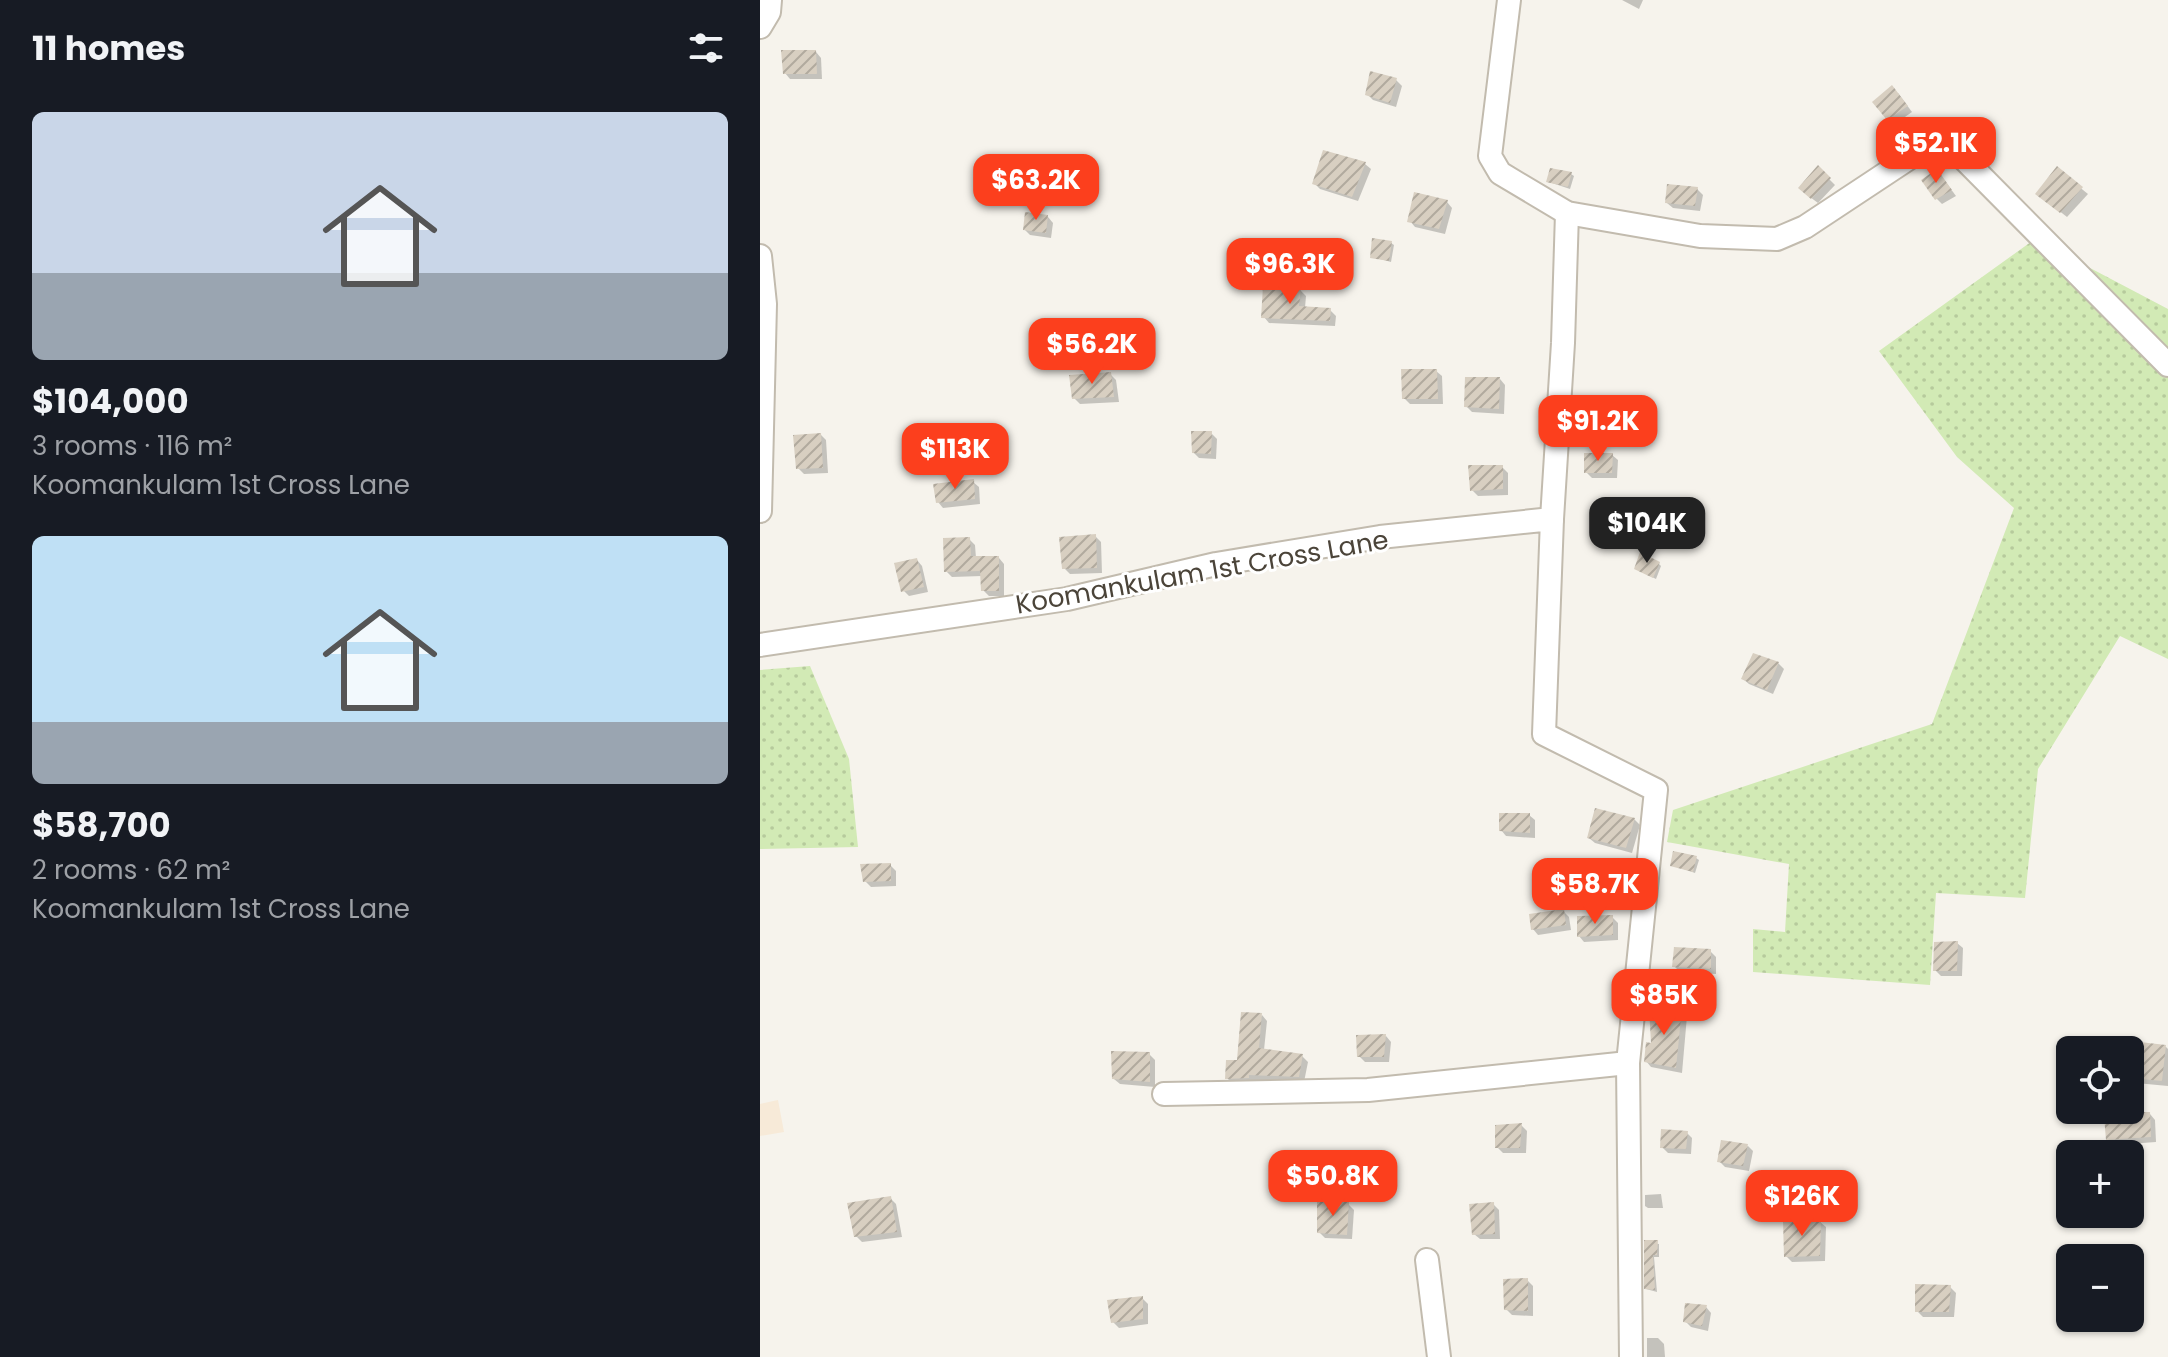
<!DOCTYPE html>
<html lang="en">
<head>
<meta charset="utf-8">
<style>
  body { margin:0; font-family:Poppins,sans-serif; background:#242831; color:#f1f3f6; height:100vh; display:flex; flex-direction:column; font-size:30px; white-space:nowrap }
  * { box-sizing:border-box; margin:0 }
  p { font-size:26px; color:#9ea1a6 }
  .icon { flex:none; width:44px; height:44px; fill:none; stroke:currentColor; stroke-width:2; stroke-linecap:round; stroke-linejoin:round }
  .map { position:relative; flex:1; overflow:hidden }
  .details { display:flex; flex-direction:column; background:#171b24; width:760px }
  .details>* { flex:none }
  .buttons { position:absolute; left:1296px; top:1036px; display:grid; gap:16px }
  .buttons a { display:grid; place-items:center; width:88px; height:88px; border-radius:12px; background:#171b24; box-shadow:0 2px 6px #0004; font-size:40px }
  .price { position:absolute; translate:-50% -68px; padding:0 18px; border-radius:16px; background:#fc3f1d; color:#fff; font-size:26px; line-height:52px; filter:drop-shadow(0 2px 4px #0008) }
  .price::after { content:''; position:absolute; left:50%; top:48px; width:24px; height:18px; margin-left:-12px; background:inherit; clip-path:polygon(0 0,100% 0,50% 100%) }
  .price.current { background:#222; color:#fff }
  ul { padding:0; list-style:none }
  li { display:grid; align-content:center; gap:16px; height:424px; padding:0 32px }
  li span { display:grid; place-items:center; height:248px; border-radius:12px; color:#555 }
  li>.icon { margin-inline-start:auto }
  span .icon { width:144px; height:144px; fill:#fffc; stroke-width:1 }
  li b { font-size:34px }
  h2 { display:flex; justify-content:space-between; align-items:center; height:96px; padding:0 32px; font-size:34px }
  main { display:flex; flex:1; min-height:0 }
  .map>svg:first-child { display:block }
  .commercial { fill:#f7ead8 }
  .grass { fill:url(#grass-dots) }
  .shadow { fill:#0003 }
  .building { fill:url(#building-hatch) }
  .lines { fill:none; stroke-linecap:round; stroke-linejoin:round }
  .minor-casing { stroke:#c2bbae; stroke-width:26 }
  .minor { stroke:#fff; stroke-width:22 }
  .labels { text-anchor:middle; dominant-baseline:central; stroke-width:6; stroke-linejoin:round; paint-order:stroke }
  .street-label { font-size:26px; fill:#4b4439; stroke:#fff }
</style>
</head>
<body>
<main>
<section class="details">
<h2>11 homes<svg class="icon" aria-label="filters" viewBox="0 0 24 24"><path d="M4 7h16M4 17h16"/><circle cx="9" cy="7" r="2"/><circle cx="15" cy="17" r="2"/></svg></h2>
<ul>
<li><span style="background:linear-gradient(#c9d6e8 65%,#9aa5b1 0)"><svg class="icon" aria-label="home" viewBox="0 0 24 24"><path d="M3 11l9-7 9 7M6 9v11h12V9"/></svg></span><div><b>$104,000</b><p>3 rooms · 116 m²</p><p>Koomankulam 1st Cross Lane</p></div></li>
<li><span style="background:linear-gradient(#bfe0f5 75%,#9aa5b1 0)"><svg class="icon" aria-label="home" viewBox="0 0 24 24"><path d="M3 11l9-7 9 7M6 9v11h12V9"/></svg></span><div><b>$58,700</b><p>2 rooms · 62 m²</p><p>Koomankulam 1st Cross Lane</p></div></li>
</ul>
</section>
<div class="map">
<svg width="1408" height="1357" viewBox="0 0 1408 1357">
  <defs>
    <pattern id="grass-dots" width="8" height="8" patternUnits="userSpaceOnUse" patternTransform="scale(2)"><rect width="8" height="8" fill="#d2eab5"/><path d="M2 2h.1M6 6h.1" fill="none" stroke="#b6ca9c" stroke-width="1.8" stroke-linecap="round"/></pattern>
    <pattern id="building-hatch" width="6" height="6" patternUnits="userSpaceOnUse" patternTransform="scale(2)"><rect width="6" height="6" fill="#d8cfc1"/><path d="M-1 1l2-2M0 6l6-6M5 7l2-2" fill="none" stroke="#b1aa9e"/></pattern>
  </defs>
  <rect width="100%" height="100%" fill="#f6f3ec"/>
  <path class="commercial" d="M 18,1100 L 24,1132 L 0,1136 L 0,1104 Z"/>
  <g class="grass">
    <path d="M 1275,239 L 1408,309 L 1408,659 L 1360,636 L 1278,769 L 1265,898 L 1176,893 L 1170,985 L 993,972 L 993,929 L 1025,932 L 1029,864 L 907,842 L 913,810 L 1172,724 L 1254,508 L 1197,457 L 1119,351 Z"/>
    <path d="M 50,666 L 89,759 L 98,847 L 0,849 L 0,670 Z"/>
  </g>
  <g class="shadow">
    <path d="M 862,0 L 883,0 L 879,9 Z"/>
    <path d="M 56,52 L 61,58 L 62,79 L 30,79 L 25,73 Z"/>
    <path d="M 636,80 L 642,86 L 636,107 L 613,100 L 607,94 Z"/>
    <path d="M 1138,93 L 1152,112 L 1135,124 L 1129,119 Z"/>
    <path d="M 564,152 L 605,164 L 611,169 L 598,201 L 560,189 L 554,183 Z"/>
    <path d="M 1058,168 L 1075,185 L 1058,203 L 1046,194 Z"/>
    <path d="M 1297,169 L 1328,194 L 1307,217 L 1284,199 Z"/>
    <path d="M 811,174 L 814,176 L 810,189 L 789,182 Z"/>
    <path d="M 1182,177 L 1196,196 L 1182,204 L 1176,198 Z"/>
    <path d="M 937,189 L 943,195 L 940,211 L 913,208 L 907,203 Z"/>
    <path d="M 687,202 L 692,208 L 685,234 L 655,227 L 650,221 Z"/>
    <path d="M 288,217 L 293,223 L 291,238 L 270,235 L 265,230 Z"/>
    <path d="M 631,243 L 634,245 L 631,262 L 613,257 Z"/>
    <path d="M 540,290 L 546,296 L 545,308 L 570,310 L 576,316 L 575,326 L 509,323 L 504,317 Z"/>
    <path d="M 676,371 L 682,376 L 683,404 L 650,404 L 644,398 Z"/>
    <path d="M 350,374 L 356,380 L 359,402 L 320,404 L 314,398 Z"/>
    <path d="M 740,379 L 745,385 L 744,414 L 712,412 L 706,406 Z"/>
    <path d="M 451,433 L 457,439 L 456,459 L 439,458 L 433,452 Z"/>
    <path d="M 61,435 L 66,440 L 68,473 L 44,474 L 38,468 Z"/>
    <path d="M 852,455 L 858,460 L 857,478 L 832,478 L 826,472 Z"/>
    <path d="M 742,467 L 748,473 L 748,495 L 718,496 L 712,490 Z"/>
    <path d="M 213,482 L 219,487 L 220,504 L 183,508 L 178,502 Z"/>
    <path d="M 335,536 L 341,542 L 342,573 L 310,574 L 304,568 Z"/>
    <path d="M 209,539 L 215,545 L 216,558 L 239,558 L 244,564 L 244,596 L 229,596 L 223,590 L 222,576 L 192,577 L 186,571 Z"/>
    <path d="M 157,560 L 162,566 L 168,592 L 149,596 L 143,590 Z"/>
    <path d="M 899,564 L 901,566 L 896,579 L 878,570 Z"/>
    <path d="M 1018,663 L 1024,669 L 1013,694 L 989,684 L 983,679 Z"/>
    <path d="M 769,815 L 775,820 L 775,838 L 746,836 L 741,830 Z"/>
    <path d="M 874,819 L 880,825 L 872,853 L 835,843 L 829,838 Z"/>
    <path d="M 936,858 L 939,860 L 935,873 L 912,865 Z"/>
    <path d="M 130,865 L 136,871 L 136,886 L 111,887 L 105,881 Z"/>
    <path d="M 803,911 L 809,917 L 811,930 L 778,935 L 773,929 Z"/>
    <path d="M 852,917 L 858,923 L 858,940 L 824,942 L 819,936 Z"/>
    <path d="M 1197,943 L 1203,948 L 1202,976 L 1181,976 L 1175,970 Z"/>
    <path d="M 950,951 L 956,957 L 956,974 L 920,972 L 914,966 Z"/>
    <path d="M 921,1010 L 927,1016 L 922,1073 L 891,1067 L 886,1061 L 893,1046 Z"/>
    <path d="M 502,1015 L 507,1021 L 504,1050 L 542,1056 L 548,1062 L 544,1082 L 494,1080 L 494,1083 L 473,1084 L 467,1078 L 479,1062 Z"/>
    <path d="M 626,1036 L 631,1042 L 629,1062 L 605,1062 L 599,1056 Z"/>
    <path d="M 1373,1043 L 1406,1047 L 1408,1049 L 1408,1086 L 1376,1083 L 1370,1077 Z"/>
    <path d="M 389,1054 L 395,1060 L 395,1087 L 360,1084 L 354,1079 Z"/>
    <path d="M 1390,1114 L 1395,1120 L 1396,1142 L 1354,1145 L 1348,1139 Z"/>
    <path d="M 761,1125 L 767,1131 L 766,1153 L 743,1153 L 737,1147 Z"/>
    <path d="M 927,1133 L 932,1138 L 931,1154 L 908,1153 L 902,1147 Z"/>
    <path d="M 988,1146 L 993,1151 L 989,1171 L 965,1167 L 959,1161 Z"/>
    <path d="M 901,1194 L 903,1208 L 888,1208 L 885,1206 L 885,1195 Z"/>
    <path d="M 130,1198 L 136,1204 L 142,1237 L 102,1242 L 96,1236 Z"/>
    <path d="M 588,1204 L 594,1210 L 592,1239 L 565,1238 L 559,1232 Z"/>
    <path d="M 733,1204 L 739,1210 L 740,1239 L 720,1239 L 714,1234 Z"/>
    <path d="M 1060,1222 L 1066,1227 L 1065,1261 L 1032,1262 L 1026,1256 Z"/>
    <path d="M 886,1242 L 899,1244 L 899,1257 L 894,1257 L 897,1292 L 886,1289 Z"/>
    <path d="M 767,1280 L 773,1286 L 773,1316 L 752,1315 L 746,1309 Z"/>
    <path d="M 1190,1287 L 1196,1293 L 1194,1317 L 1163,1317 L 1157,1311 Z"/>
    <path d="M 382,1298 L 388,1304 L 388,1324 L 359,1328 L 353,1322 Z"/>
    <path d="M 946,1307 L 951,1313 L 948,1331 L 931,1327 L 925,1321 Z"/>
    <path d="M 887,1338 L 898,1338 L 904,1344 L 905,1357 L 887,1357 Z"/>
  </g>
  <g class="building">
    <path d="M 21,50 L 56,50 L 57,74 L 23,74 Z"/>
    <path d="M 610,71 L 637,78 L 630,103 L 605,95 Z"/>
    <path d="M 1132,85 L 1148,106 L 1127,120 L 1112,102 Z"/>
    <path d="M 563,150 L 606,162 L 592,197 L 552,184 Z"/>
    <path d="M 1058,165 L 1071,178 L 1051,199 L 1038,188 Z"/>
    <path d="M 1297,166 L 1323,187 L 1300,213 L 1275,194 Z"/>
    <path d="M 790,168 L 812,172 L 808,187 L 786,182 Z"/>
    <path d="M 1177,169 L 1192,190 L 1175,200 L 1161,180 Z"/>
    <path d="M 907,184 L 938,187 L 935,206 L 905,203 Z"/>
    <path d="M 654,192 L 688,200 L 679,229 L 647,222 Z"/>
    <path d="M 265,212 L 288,215 L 286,233 L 263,230 Z"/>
    <path d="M 612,238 L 632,241 L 629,261 L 610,258 Z"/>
    <path d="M 503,286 L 541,288 L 539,306 L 571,308 L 570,321 L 501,318 Z"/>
    <path d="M 641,369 L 677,369 L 678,399 L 642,399 Z"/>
    <path d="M 351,372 L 354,397 L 312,399 L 309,375 Z"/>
    <path d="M 705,377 L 740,377 L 739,409 L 704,407 Z"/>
    <path d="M 431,431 L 452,431 L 451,454 L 432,453 Z"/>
    <path d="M 61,433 L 63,468 L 36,469 L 33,435 Z"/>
    <path d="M 824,453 L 853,453 L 852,473 L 824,473 Z"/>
    <path d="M 708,465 L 743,465 L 743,489 L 710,491 Z"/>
    <path d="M 214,479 L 215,499 L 176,503 L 173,484 Z"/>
    <path d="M 336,534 L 337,568 L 302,569 L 299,537 Z"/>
    <path d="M 210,537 L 211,556 L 239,556 L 239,591 L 221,591 L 220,571 L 184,572 L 183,538 Z"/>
    <path d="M 880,552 L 900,562 L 893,578 L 874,569 Z"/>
    <path d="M 157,558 L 164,587 L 141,592 L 134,563 Z"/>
    <path d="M 993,653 L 1019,662 L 1007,690 L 981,679 Z"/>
    <path d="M 835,808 L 875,818 L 866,848 L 827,838 Z"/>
    <path d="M 739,813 L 770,813 L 770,833 L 739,831 Z"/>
    <path d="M 913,851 L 937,856 L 933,872 L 910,866 Z"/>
    <path d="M 131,863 L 131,881 L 103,882 L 100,864 Z"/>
    <path d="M 804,909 L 806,925 L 771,930 L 769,914 Z"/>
    <path d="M 853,915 L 853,935 L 817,937 L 817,916 Z"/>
    <path d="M 1198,941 L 1197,971 L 1173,971 L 1174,942 Z"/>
    <path d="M 914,947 L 951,949 L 951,969 L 912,967 Z"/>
    <path d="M 889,1008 L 922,1008 L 916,1068 L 884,1062 L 886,1042 L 891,1043 Z"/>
    <path d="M 481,1012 L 502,1013 L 499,1048 L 543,1054 L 539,1077 L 489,1075 L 489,1078 L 465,1079 L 466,1060 L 477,1060 Z"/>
    <path d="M 626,1034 L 624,1057 L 597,1057 L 596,1035 Z"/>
    <path d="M 1371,1041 L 1406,1045 L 1402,1081 L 1370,1078 Z"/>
    <path d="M 351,1051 L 390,1052 L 390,1082 L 352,1079 Z"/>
    <path d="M 1379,1112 L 1390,1112 L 1391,1137 L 1346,1140 L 1344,1116 Z"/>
    <path d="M 762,1123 L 760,1148 L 735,1148 L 735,1125 Z"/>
    <path d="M 901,1129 L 928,1131 L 926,1149 L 900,1148 Z"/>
    <path d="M 961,1140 L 988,1144 L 983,1166 L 957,1162 Z"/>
    <path d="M 131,1196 L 137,1232 L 94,1237 L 87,1203 Z"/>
    <path d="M 557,1201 L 589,1202 L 587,1235 L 557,1233 Z"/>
    <path d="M 734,1202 L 735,1234 L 712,1235 L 709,1204 Z"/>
    <path d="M 1023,1220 L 1061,1220 L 1060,1256 L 1024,1257 Z"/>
    <path d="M 884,1240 L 898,1240 L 897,1255 L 893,1255 L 895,1290 L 884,1289 Z"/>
    <path d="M 768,1278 L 768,1311 L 744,1310 L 743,1279 Z"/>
    <path d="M 1155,1284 L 1191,1285 L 1189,1312 L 1155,1312 Z"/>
    <path d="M 383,1296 L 383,1319 L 351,1323 L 347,1300 Z"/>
    <path d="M 925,1303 L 947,1305 L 942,1326 L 923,1322 Z"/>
  </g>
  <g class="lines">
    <defs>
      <g id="minor">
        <path d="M 749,0 L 730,156 L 740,173 L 807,213 L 940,236 L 1017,239 L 1045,227 L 1178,139 L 1200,155 L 1408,365"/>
        <path d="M 0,27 L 9,12 L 10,0"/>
        <path d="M 0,256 L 5,304 L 0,511"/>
        <path d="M 792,519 L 803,343 L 807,213"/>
        <path d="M 0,645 L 307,599 L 456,564 L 620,537 L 792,519 L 784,734 L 896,790 L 868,1063 L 871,1357"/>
        <path d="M 404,1094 L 608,1090 L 868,1063"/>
        <path d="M 667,1260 L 679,1357"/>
      </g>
    </defs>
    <use href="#minor" class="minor-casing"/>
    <use href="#minor" class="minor"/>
  </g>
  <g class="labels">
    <g class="street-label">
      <text transform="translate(442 572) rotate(-10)">Koomankulam 1st Cross Lane</text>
    </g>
  </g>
</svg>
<div class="buttons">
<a><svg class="icon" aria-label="locate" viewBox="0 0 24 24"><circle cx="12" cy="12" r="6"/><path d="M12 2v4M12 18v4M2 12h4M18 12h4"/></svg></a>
<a>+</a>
<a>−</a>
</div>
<b class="price" style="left:1176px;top:185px">$52.1K</b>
<b class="price" style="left:276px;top:222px">$63.2K</b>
<b class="price" style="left:530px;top:306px">$96.3K</b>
<b class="price" style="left:332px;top:386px">$56.2K</b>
<b class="price" style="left:838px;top:463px">$91.2K</b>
<b class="price" style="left:195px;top:491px">$113K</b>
<b class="price current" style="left:887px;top:565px">$104K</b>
<b class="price" style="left:835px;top:926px">$58.7K</b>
<b class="price" style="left:904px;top:1037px">$85K</b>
<b class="price" style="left:573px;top:1218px">$50.8K</b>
<b class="price" style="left:1042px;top:1238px">$126K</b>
</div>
</main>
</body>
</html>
